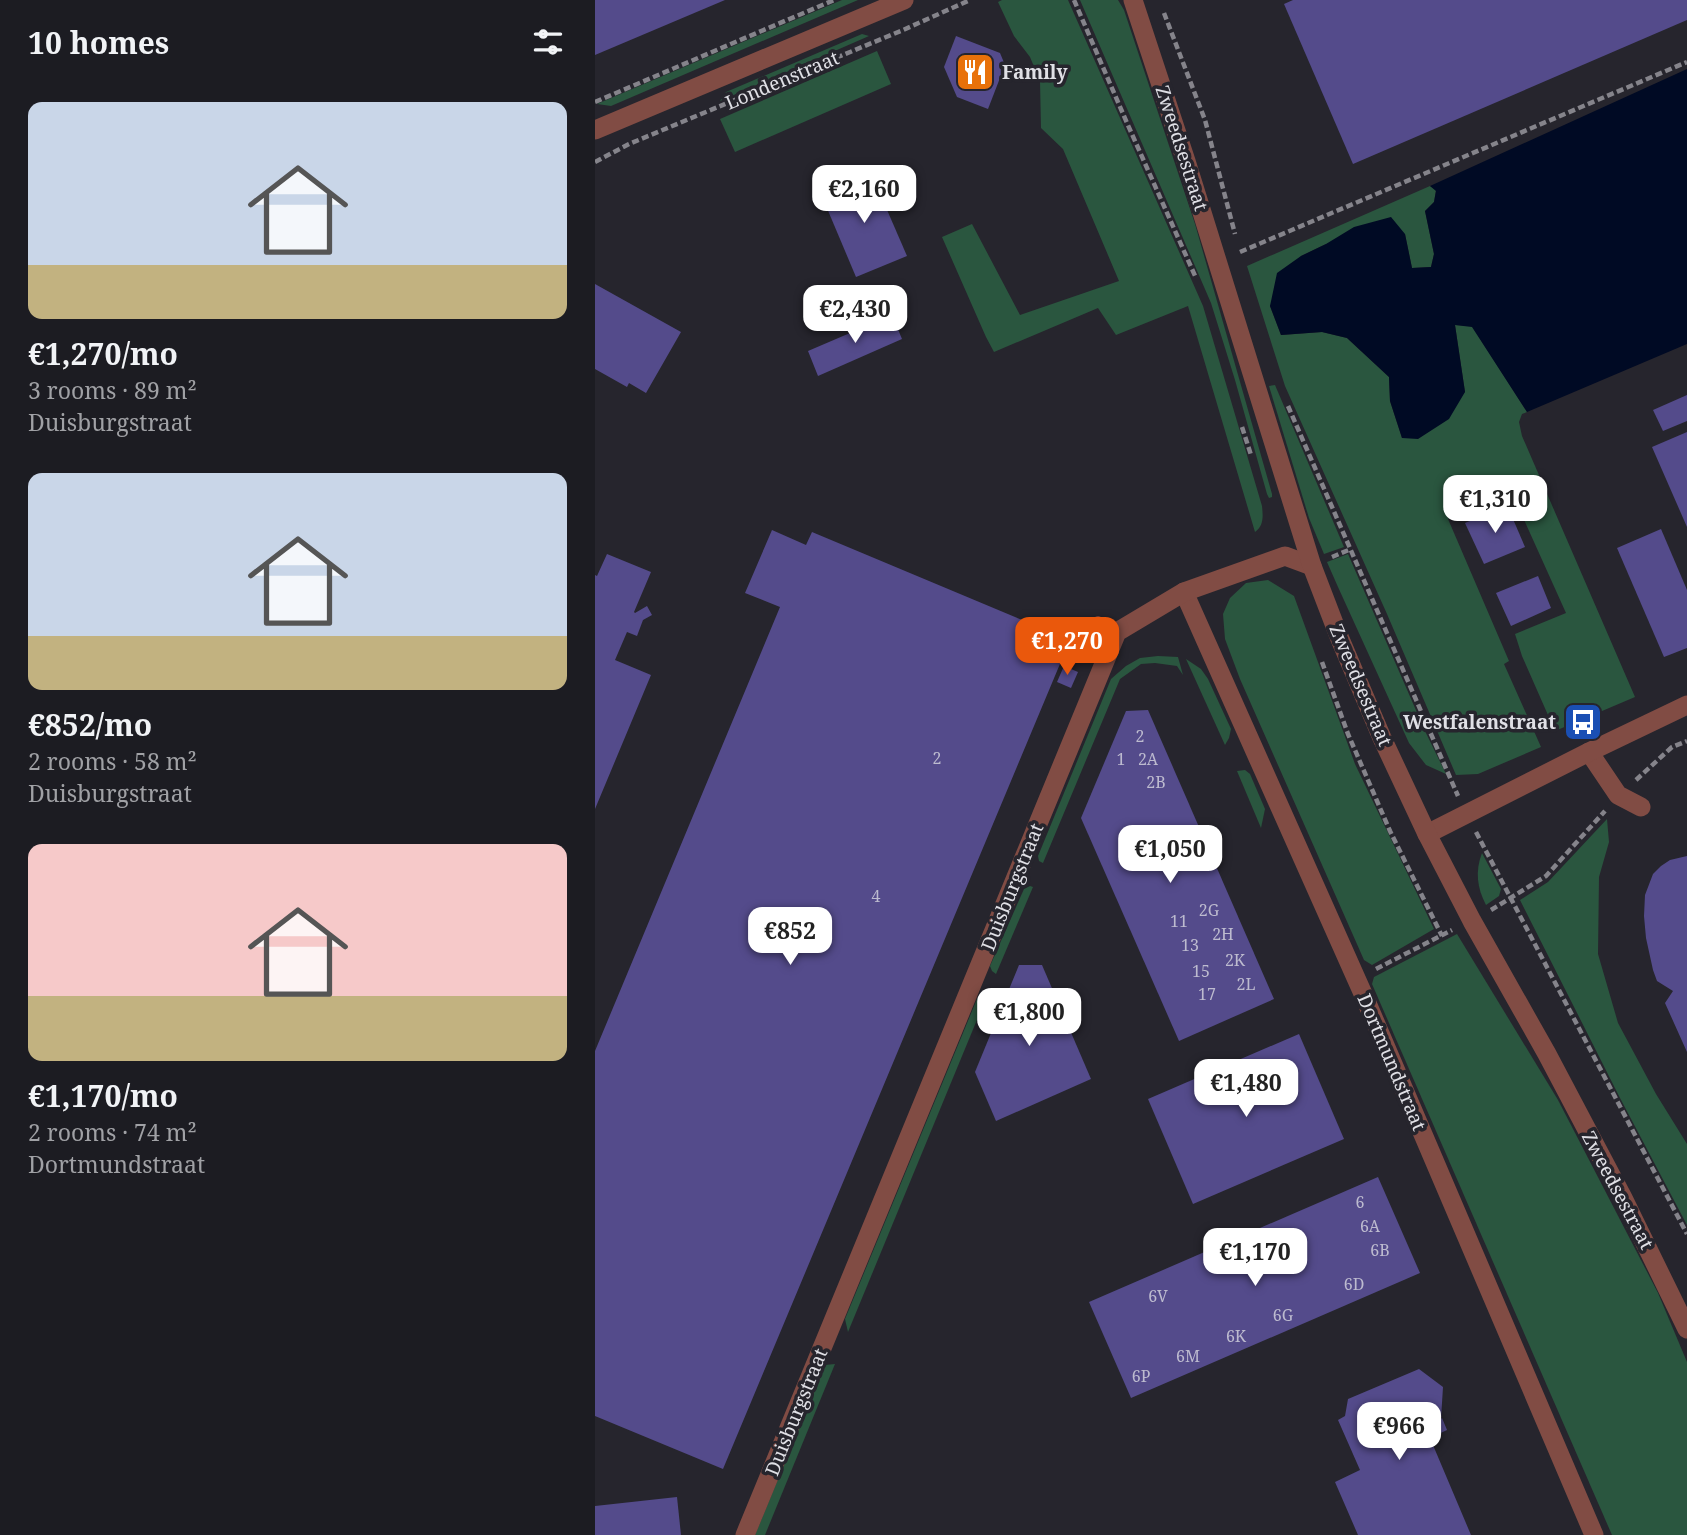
<!DOCTYPE html>
<html lang="en">
<head>
<meta charset="utf-8">
<style>
  body { margin:0; font-family:"Noto Serif",serif; background:#25252a; color:#f1f3f6; height:100vh; display:flex; flex-direction:column; font-size:26px; white-space:nowrap }
  * { box-sizing:border-box; margin:0 }
  p { font-size:23px; color:#a0a1a5 }
  .icon { flex:none; width:38px; height:38px; fill:none; stroke:currentColor; stroke-width:2; stroke-linecap:round; stroke-linejoin:round }
  .map { position:relative; flex:1; overflow:hidden }
  .details { display:flex; flex-direction:column; background:#1c1c22; width:595px }
  .details>* { flex:none }
  .price { position:absolute; translate:-50% -60px; padding:0 16px; border-radius:14px; background:#fff; color:#222; font-size:23px; line-height:46px; filter:drop-shadow(0 2px 4px #0008) }
  .price::after { content:''; position:absolute; left:50%; top:42px; width:21px; height:16px; margin-left:-10px; background:inherit; clip-path:polygon(0 0,100% 0,50% 100%) }
  .price.on { background:#ea580c; color:#fff }
  ul { padding:0; list-style:none }
  li { display:grid; align-content:center; gap:14px; height:371px; padding:0 28px }
  li span { display:grid; place-items:center; height:217px; border-radius:14px; color:#555 }
  li>.icon { margin-inline-start:auto }
  span .icon { width:126px; height:126px; fill:#fffc; stroke-width:1 }
  li b { font-size:30px }
  h2 { display:flex; justify-content:space-between; align-items:center; height:84px; padding:0 28px; font-size:30px }
  main { display:flex; flex:1; min-height:0 }
  .map>svg:first-child { display:block }
  .green { fill:#2a563f }
  .water { fill:#000a24 }
  .building { fill:#544b8b }
  .lines { fill:none; stroke-linecap:round; stroke-linejoin:round }
  .path { stroke:#85848b; stroke-width:4.5; stroke-dasharray:7 3.5; stroke-linecap:butt }
  .service { stroke:#814c44; stroke-width:10 }
  .minor { stroke:#814c44; stroke-width:19 }
  .tertiary { stroke:#814c44; stroke-width:19 }
  .labels { text-anchor:middle; dominant-baseline:central; stroke-width:7; stroke-linejoin:round; paint-order:stroke }
  .number-label { font-size:16px; fill:#bdbbcf }
  .poi-label { font-size:19px; font-weight:bold; fill:#e0e0e6; stroke:#26252d; text-anchor:start }
  .street-label { font-size:19px; fill:#e0e0e6; stroke:#26252d }
</style>
</head>
<body>
<main>
<section class="details">
<h2>10 homes<svg class="icon" aria-label="filters" viewBox="0 0 24 24"><path d="M4 7h16M4 17h16"/><circle cx="9" cy="7" r="2"/><circle cx="15" cy="17" r="2"/></svg></h2>
<ul>
<li><span style="background:linear-gradient(#c9d6e8 75%,#c2b280 0)"><svg class="icon" aria-label="home" viewBox="0 0 24 24"><path d="M3 11l9-7 9 7M6 9v11h12V9"/></svg></span><div><b>€1,270/mo</b><p>3 rooms · 89 m²</p><p>Duisburgstraat</p></div></li>
<li><span style="background:linear-gradient(#c9d6e8 75%,#c2b280 0)"><svg class="icon" aria-label="home" viewBox="0 0 24 24"><path d="M3 11l9-7 9 7M6 9v11h12V9"/></svg></span><div><b>€852/mo</b><p>2 rooms · 58 m²</p><p>Duisburgstraat</p></div></li>
<li><span style="background:linear-gradient(#f6c9c9 70%,#c2b280 0)"><svg class="icon" aria-label="home" viewBox="0 0 24 24"><path d="M3 11l9-7 9 7M6 9v11h12V9"/></svg></span><div><b>€1,170/mo</b><p>2 rooms · 74 m²</p><p>Dortmundstraat</p></div></li>
</ul>
</section>
<div class="map">
<svg width="1092" height="1535" viewBox="0 0 1092 1535">
  <rect width="100%" height="100%" fill="#26252d"/>
  <g class="green">
    <path d="M 247,0 L 263,0 L 16,106 L 2,104 Z"/>
    <path d="M 407,0 L 473,0 L 608,306 L 667,506 C 668,516 669,526 660,532 L 593,306 L 521,335 L 503,308 L 399,352 L 391,337 L 347,237 L 377,224 L 425,315 L 524,281 L 468,149 L 446,128 L 445,81 L 435,57 L 419,36 L 403,2 Z"/>
    <path d="M 485,0 L 523,0 L 529,10 L 600,224 L 677,494 L 677,497 L 674,498 L 672,494 L 640,380 L 616,303 Z"/>
    <path d="M 267,34 L 274,36 L 125,101 L 131,92 Z"/>
    <path d="M 282,51 L 296,84 L 140,152 L 125,119 Z"/>
    <path d="M 835,186 L 841,190 L 839,202 L 830,211 L 839,254 L 836,267 L 817,268 L 810,234 L 731,244 L 706,256 L 675,306 L 686,335 L 727,332 L 752,338 L 794,377 L 795,401 L 807,438 L 870,392 L 860,325 L 877,326 L 932,412 L 927,414 L 924,422 L 927,436 L 1040,697 L 960,731 L 927,656 L 920,634 L 971,613 L 917,493 L 853,519 L 914,661 L 909,664 L 946,747 L 883,774 L 861,775 L 792,614 L 690,386 L 652,266 Z"/>
    <path d="M 680,385 L 749,547 L 729,554 L 714,518 L 674,386 Z"/>
    <path d="M 753,554 L 830,731 L 851,774 L 831,765 L 814,743 L 743,587 L 732,562 Z"/>
    <path d="M 673,580 L 699,596 L 760,764 L 839,929 L 777,965 L 769,960 L 645,679 L 630,639 L 628,614 L 635,598 L 651,583 Z"/>
    <path d="M 563,656 L 583,657 L 588,675 L 582,666 L 560,663 L 546,664 L 525,679 L 448,863 L 444,861 L 443,856 L 516,679 L 531,666 L 545,658 Z"/>
    <path d="M 591,659 L 606,669 L 613,679 L 636,729 L 634,738 L 630,745 Z"/>
    <path d="M 650,770 L 655,774 L 670,809 L 666,828 L 642,771 Z"/>
    <path d="M 1012,819 L 1014,842 L 1004,877 L 1003,954 L 1023,1023 L 1061,1094 L 1092,1144 L 1092,1225 L 1025,1098 L 925,900 L 953,882 Z"/>
    <path d="M 887,853 L 906,889 L 904,896 L 891,905 C 882,888 880,871 887,853 Z"/>
    <path d="M 435,886 L 438,887 L 401,974 L 397,971 L 395,966 L 429,889 Z"/>
    <path d="M 862,934 L 963,1100 L 1063,1293 L 1092,1362 L 1092,1535 L 1017,1535 L 777,984 L 779,977 Z"/>
    <path d="M 389,996 L 391,998 L 253,1332 L 250,1319 L 382,999 Z"/>
    <path d="M 240,1364 L 170,1535 L 160,1535 L 230,1365 Z"/>
  </g>
  <path class="water" d="M 1092,69 L 1092,344 L 932,412 L 877,327 L 860,325 L 870,392 L 854,419 L 823,439 L 807,438 L 795,401 L 794,377 L 752,338 L 727,332 L 686,335 L 675,306 L 682,273 L 706,256 L 731,244 L 759,227 L 796,217 L 810,234 L 817,268 L 836,267 L 839,254 L 830,211 L 839,202 L 841,191 L 835,186 Z"/>
  <g class="building">
    <path d="M 0,0 L 130,0 L 0,55 Z"/>
    <path d="M 698,0 L 1092,0 L 1092,20 L 758,164 L 689,4 Z"/>
    <path d="M 361,36 L 405,53 L 410,65 L 393,109 L 362,97 L 349,67 Z"/>
    <path d="M 276,173 L 312,256 L 261,277 L 226,194 Z"/>
    <path d="M 0,284 L 86,332 L 51,393 L 34,383 L 32,387 L 0,369 Z"/>
    <path d="M 297,315 L 307,339 L 223,376 L 213,351 Z"/>
    <path d="M 1092,395 L 1092,421 L 1068,431 L 1058,410 Z"/>
    <path d="M 1092,432 L 1092,527 L 1057,447 Z"/>
    <path d="M 912,505 L 930,547 L 889,564 L 870,523 Z"/>
    <path d="M 1066,529 L 1092,590 L 1092,648 L 1069,657 L 1022,548 Z"/>
    <path d="M 177,530 L 211,545 L 217,532 L 475,640 L 128,1469 L 0,1416 L 0,1051 L 185,607 L 150,593 Z"/>
    <path d="M 12,554 L 56,572 L 39,612 L 40,613 L 52,606 L 57,615 L 48,620 L 42,636 L 32,632 L 20,660 L 56,675 L 0,809 L 0,575 L 2,576 Z"/>
    <path d="M 943,576 L 956,608 L 916,626 L 901,593 Z"/>
    <path d="M 469,666 L 483,672 L 476,688 L 462,682 Z"/>
    <path d="M 553,710 L 679,999 L 584,1041 L 486,818 L 531,711 Z"/>
    <path d="M 1092,856 L 1092,1052 L 1070,1003 L 1078,991 L 1062,981 L 1058,970 L 1051,938 L 1049,916 L 1050,895 L 1058,874 L 1066,866 L 1075,860 Z"/>
    <path d="M 424,965 L 447,965 L 496,1079 L 401,1121 L 380,1072 Z"/>
    <path d="M 704,1034 L 749,1139 L 598,1204 L 553,1099 Z"/>
    <path d="M 783,1177 L 825,1273 L 536,1398 L 494,1302 Z"/>
    <path d="M 824,1369 L 848,1387 L 846,1419 L 847,1418 L 852,1430 L 835,1438 L 876,1535 L 763,1535 L 740,1482 L 765,1470 L 743,1420 L 750,1416 L 753,1399 Z"/>
    <path d="M 82,1497 L 86,1535 L 0,1535 L 0,1506 Z"/>
  </g>
  <g class="lines">
    <g class="path">
      <path d="M 479,0 L 532,123 L 601,278"/>
      <path d="M 569,13 L 610,120 L 640,234"/>
      <path d="M 0,102 L 239,0"/>
      <path d="M 0,162 L 34,144 L 308,30 L 375,0"/>
      <path d="M 645,252 L 1092,62"/>
      <path d="M 693,406 L 863,796"/>
      <path d="M 647,427 L 656,455"/>
      <path d="M 737,557 L 756,549"/>
      <path d="M 727,662 L 753,734 L 795,831 L 847,936"/>
      <path d="M 1041,780 L 1077,747 L 1092,741"/>
      <path d="M 881,832 L 1092,1234"/>
      <path d="M 896,910 L 951,876 L 1010,811"/>
      <path d="M 781,969 L 857,930"/>
    </g>
    <path class="service" d="M 503,621 L 522,632"/>
    <g class="minor">
      <path d="M 0,130 L 309,0"/>
      <path d="M 589,592 L 769,996 L 999,1535"/>
      <path d="M 994,752 L 1023,795 L 1046,807"/>
      <path d="M 832,834 L 994,752 L 1092,705"/>
      <path d="M 150,1535 L 522,632 L 589,592 L 690,556 L 717,566"/>
    </g>
    <path class="tertiary" d="M 538,0 L 591,161 L 717,566 L 745,639 L 787,738 L 832,834 L 877,921 L 952,1054 L 1028,1198 L 1092,1329"/>
  </g>
  <defs>
    <symbol id="restaurant-square" viewBox="-11 -11 22 22"><rect x="-9" y="-9" width="18" height="18" rx="4" fill="#e8710a" stroke="#26252d"/><path d="M-5-6h1v4h1v-4h1v4h1v-4h1v5L-1.5 .5V6h-2V.5L-5-1ZM5-6V6H3V1.5H1.5Q1.5-4 5-6Z" fill="#fff"/></symbol>
    <symbol id="bus-square" viewBox="-11 -11 22 22"><rect x="-9" y="-9" width="18" height="18" rx="4" fill="#1a4fb4" stroke="#26252d"/><path d="M-5-6H5V4H4V6H2V4H-2V6H-4V4H-5ZM-3.5-4V0h7V-4ZM-3.5 1.2v1.5H-2V1.2ZM2 1.2v1.5H3.5V1.2Z" fill="#fff"/></symbol>
  </defs>
  <g fill-rule="evenodd">
    <use href="#restaurant-square" x="358" y="50" width="44" height="44"/>
    <use href="#bus-square" x="966" y="700" width="44" height="44"/>
  </g>
  <g class="labels">
    <g class="number-label">
      <text x="545" y="736">2</text>
      <text x="342" y="758">2</text>
      <text x="526" y="759">1</text>
      <text x="553" y="759">2A</text>
      <text x="561" y="782">2B</text>
      <text x="281" y="896">4</text>
      <text x="614" y="910">2G</text>
      <text x="584" y="921">11</text>
      <text x="628" y="934">2H</text>
      <text x="595" y="945">13</text>
      <text x="640" y="960">2K</text>
      <text x="606" y="971">15</text>
      <text x="651" y="984">2L</text>
      <text x="612" y="994">17</text>
      <text x="765" y="1202">6</text>
      <text x="775" y="1226">6A</text>
      <text x="785" y="1250">6B</text>
      <text x="759" y="1284">6D</text>
      <text x="563" y="1296">6V</text>
      <text x="688" y="1315">6G</text>
      <text x="641" y="1336">6K</text>
      <text x="593" y="1356">6M</text>
      <text x="546" y="1376">6P</text>
    </g>
    <g class="poi-label">
      <text x="407" y="72">Family</text>
      <text x="961" y="722" text-anchor="end">Westfalenstraat</text>
    </g>
    <g class="street-label">
      <text transform="translate(187 80) rotate(-23)">Londenstraat</text>
      <text transform="translate(587 148) rotate(72)">Zweedsestraat</text>
      <text transform="translate(766 685) rotate(67)">Zweedsestraat</text>
      <text transform="translate(417 887) rotate(-68)">Duisburgstraat</text>
      <text transform="translate(797 1062) rotate(67)">Dortmundstraat</text>
      <text transform="translate(1023 1190) rotate(62)">Zweedsestraat</text>
      <text transform="translate(201 1412) rotate(-68)">Duisburgstraat</text>
    </g>
  </g>
</svg>
<b class="price" style="left:269px;top:225px">€2,160</b>
<b class="price" style="left:260px;top:345px">€2,430</b>
<b class="price" style="left:900px;top:535px">€1,310</b>
<b class="price on" style="left:472px;top:677px">€1,270</b>
<b class="price" style="left:575px;top:885px">€1,050</b>
<b class="price" style="left:195px;top:967px">€852</b>
<b class="price" style="left:434px;top:1048px">€1,800</b>
<b class="price" style="left:651px;top:1119px">€1,480</b>
<b class="price" style="left:660px;top:1288px">€1,170</b>
<b class="price" style="left:804px;top:1462px">€966</b>
</div>
</main>
</body>
</html>
